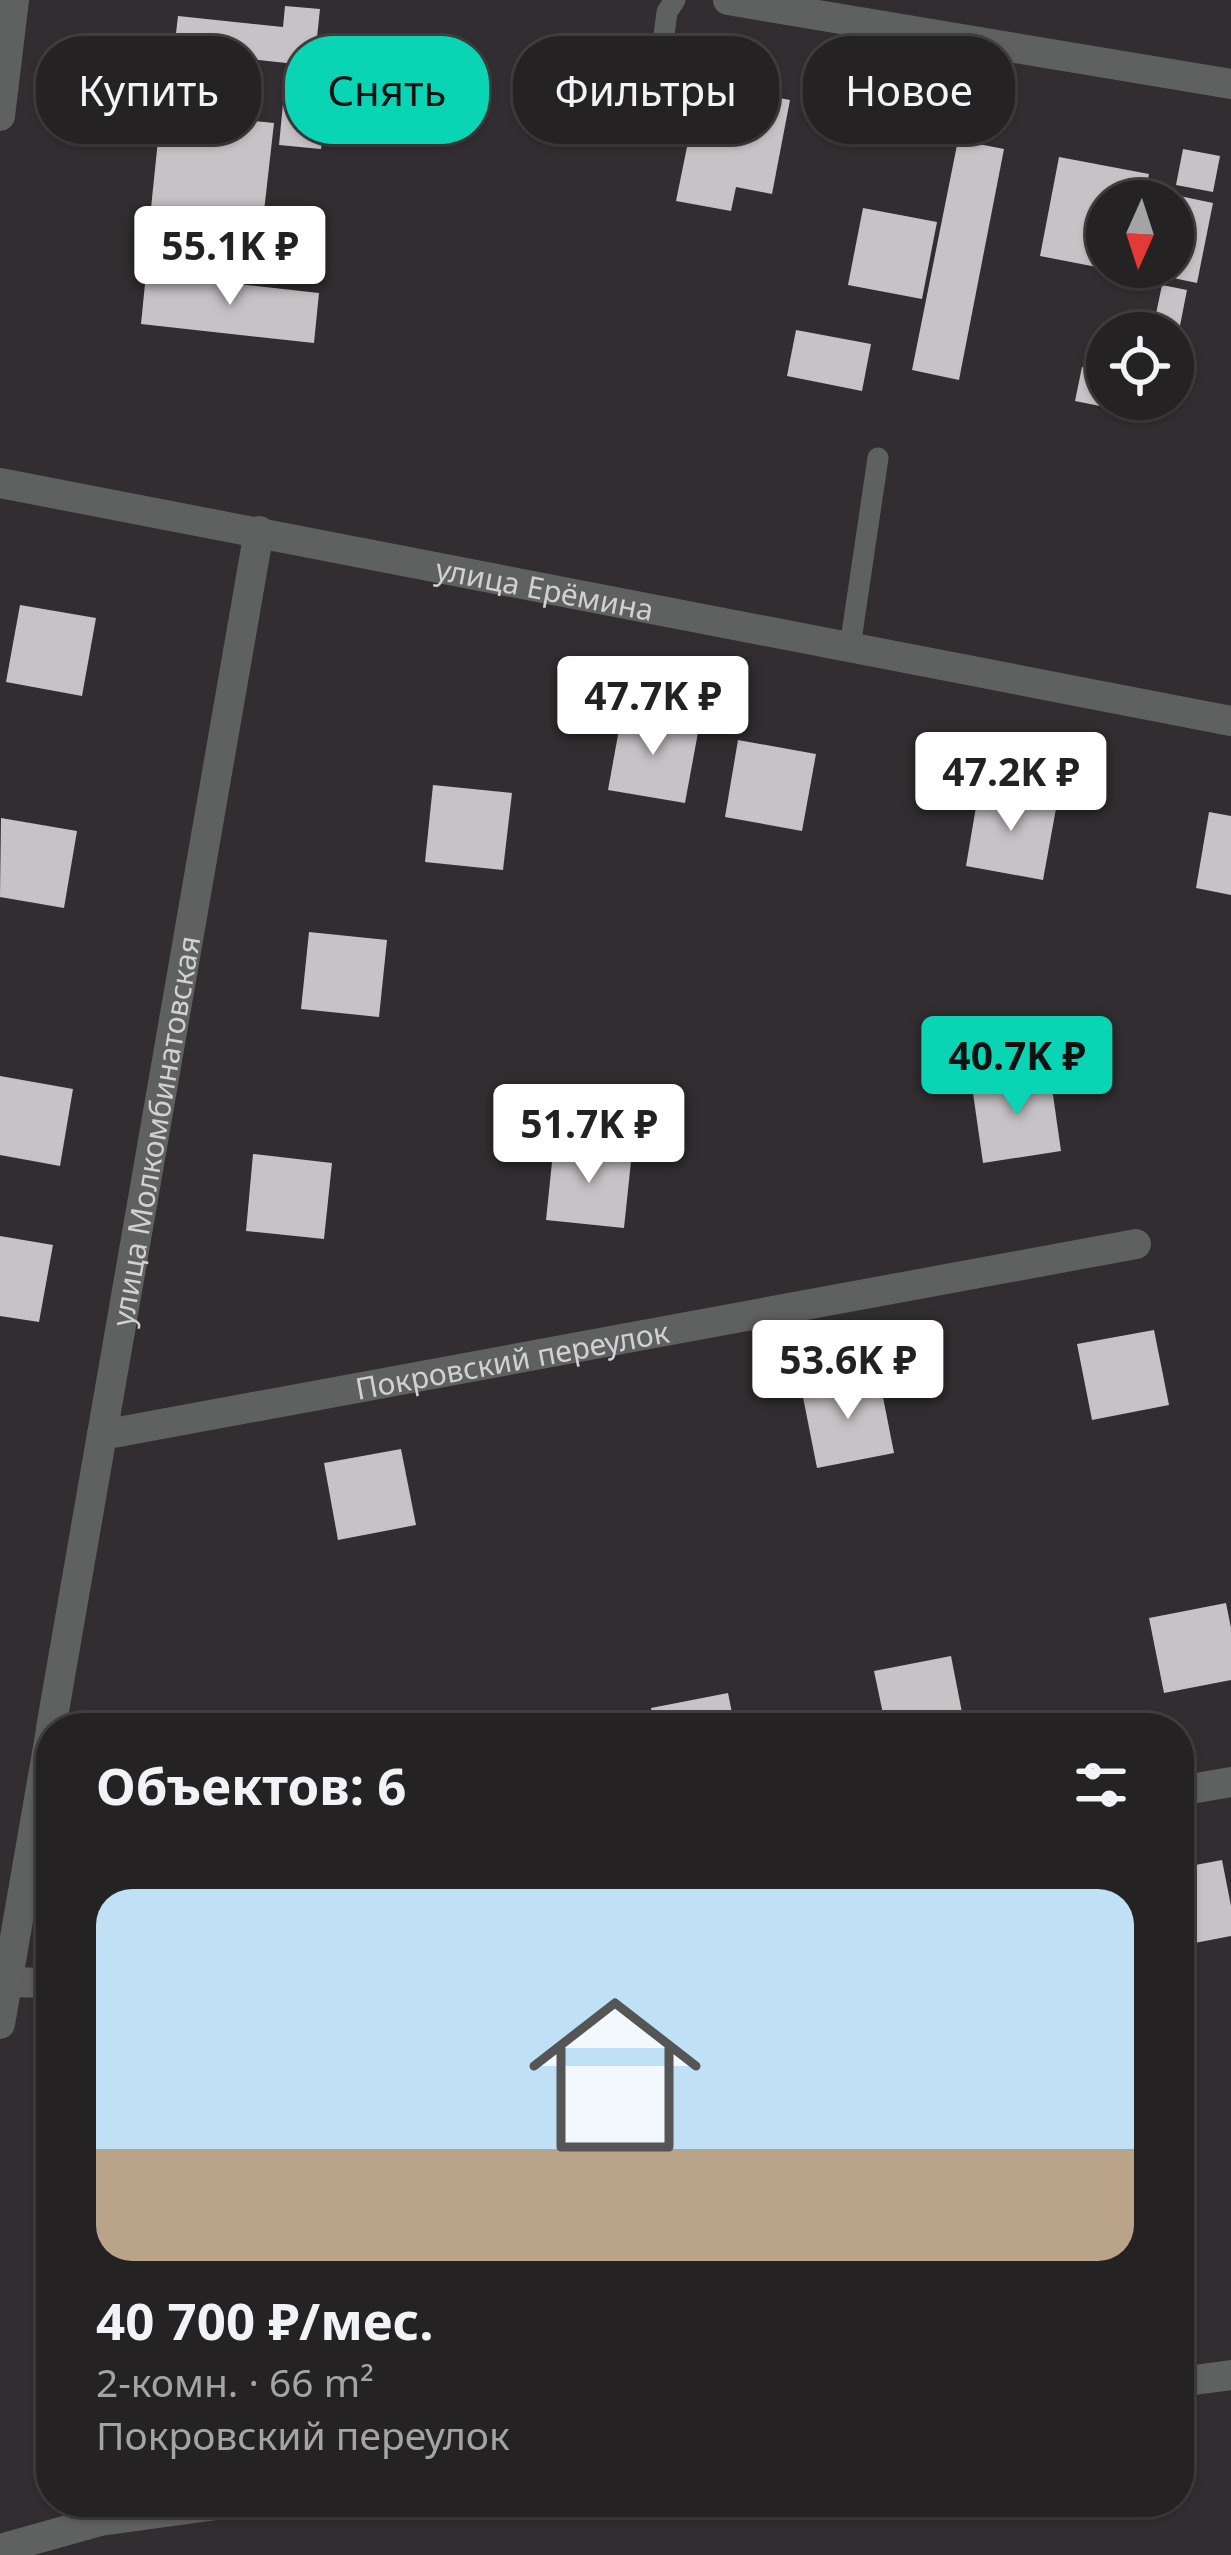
<!DOCTYPE html>
<html lang="ru">
<head>
<meta charset="utf-8">
<style>
  body { margin:0; font-family:"Noto Sans",sans-serif; background:#2d2a2c; color:#f1f3f6; height:100vh; display:flex; flex-direction:column; font-size:45px; white-space:nowrap }
  * { box-sizing:border-box; margin:0 }
  p { font-size:39px; color:#a3a4a6 }
  .icon { flex:none; width:66px; height:66px; fill:none; stroke:currentColor; stroke-width:2; stroke-linecap:round; stroke-linejoin:round }
  .map { position:relative; flex:1; overflow:hidden }
  .details { position:absolute; left:36px; top:1713px; width:1158px; height:804px; display:flex; flex-direction:column; background:#252224; border-radius:48px; box-shadow:0 3px 9px #0004,0 0 0 3px #423f41 }
  .details>* { flex:none }
  .banner { position:absolute; left:36px; top:36px; width:1161px; height:108px; display:flex; gap:24px }
  .needle { width:78px; rotate:183deg }
  .tools { position:absolute; left:1086px; top:180px; display:grid; gap:24px }
  .tools a { display:grid; place-items:center; width:108px; height:108px; border-radius:50%; background:#252224; box-shadow:0 3px 9px #0004,0 0 0 3px #423f41; font-size:60px }
  .price { position:absolute; translate:-50% -102px; padding:0 27px; border-radius:12px; background:#fff; color:#222; font-size:39px; line-height:78px; filter:drop-shadow(0 3px 6px #0008) }
  .price::after { content:''; position:absolute; left:50%; top:72px; width:36px; height:27px; margin-left:-18px; background:inherit; clip-path:polygon(0 0,100% 0,50% 100%) }
  .price.selected { background:#09d5b5; color:#111 }
  ul { padding:0; list-style:none }
  li { display:grid; align-content:center; gap:24px; height:636px; padding:0 60px }
  li+li { border-top:3px solid #423f41 }
  li span { display:grid; place-items:center; height:372px; border-radius:36px; color:#555 }
  li>.icon { margin-inline-start:auto }
  span .icon { width:216px; height:216px; fill:#fffc; stroke-width:1 }
  li b { font-size:51px }
  h2 { display:flex; justify-content:space-between; align-items:center; height:144px; padding:0 60px; font-size:51px }
  .pill { padding:0 42px; border-radius:48px; background:#252224; box-shadow:0 3px 9px #0004,0 0 0 3px #423f41; font-size:42px; line-height:108px }
  .pill.selected { background:#09d5b5; color:#111 }
  .map>svg:first-child { display:block }
  .building { fill:#c7c2c6 }
  .lines { fill:none; stroke-linecap:round; stroke-linejoin:round }
  .lane { stroke:#5e6160; stroke-width:21 }
  .street { stroke:#5e6160; stroke-width:30 }
  .labels { text-anchor:middle; dominant-baseline:central; stroke-width:12; stroke-linejoin:round; paint-order:stroke }
  .street-label { font-size:30px; fill:#d3d0d3; stroke:#272326 }
</style>
</head>
<body>
<div class="map">
<svg width="1231" height="2555" viewBox="0 0 1231 2555">
  <rect width="100%" height="100%" fill="#312d30"/>
  <g class="building">
    <path d="M 285,6 L 320,9 L 314,66 L 174,51 L 178,16 L 283,27 Z"/>
    <path d="M 644,81 L 676,87 L 667,133 L 635,127 Z"/>
    <path d="M 285,83 L 328,88 L 321,149 L 279,145 Z"/>
    <path d="M 700,83 L 790,100 L 772,194 L 736,187 L 731,211 L 676,201 Z"/>
    <path d="M 161,111 L 274,123 L 263,220 L 151,208 Z"/>
    <path d="M 958,140 L 1004,149 L 959,380 L 912,370 Z"/>
    <path d="M 1183,149 L 1220,156 L 1213,192 L 1176,185 Z"/>
    <path d="M 1059,157 L 1149,174 L 1143,201 L 1107,201 L 1107,269 L 1040,256 Z"/>
    <path d="M 1175,195 L 1213,203 L 1197,283 L 1159,275 L 1161,267 L 1173,267 Z"/>
    <path d="M 863,208 L 937,222 L 922,299 L 848,285 Z"/>
    <path d="M 146,274 L 319,293 L 314,343 L 141,324 Z"/>
    <path d="M 1162,285 L 1187,290 L 1175,351 L 1173,333 L 1152,333 Z"/>
    <path d="M 796,330 L 871,344 L 862,391 L 787,376 Z"/>
    <path d="M 1082,367 L 1107,372 L 1107,399 L 1143,399 L 1140,414 L 1075,401 Z"/>
    <path d="M 20,605 L 96,618 L 82,696 L 6,682 Z"/>
    <path d="M 622,713 L 699,727 L 685,803 L 608,790 Z"/>
    <path d="M 738,740 L 816,754 L 802,831 L 725,817 Z"/>
    <path d="M 433,785 L 512,793 L 503,870 L 425,862 Z"/>
    <path d="M 979,789 L 1057,803 L 1043,880 L 966,866 Z"/>
    <path d="M 1209,812 L 1231,816 L 1231,895 L 1196,888 Z"/>
    <path d="M 1,818 L 77,831 L 64,908 L 0,897 Z"/>
    <path d="M 309,932 L 387,940 L 379,1017 L 301,1009 Z"/>
    <path d="M 1050,1074 L 1061,1151 L 983,1163 L 972,1086 Z"/>
    <path d="M 0,1076 L 73,1089 L 60,1166 L 0,1155 Z"/>
    <path d="M 554,1143 L 632,1152 L 624,1228 L 546,1220 Z"/>
    <path d="M 253,1154 L 332,1163 L 324,1239 L 246,1231 Z"/>
    <path d="M 0,1236 L 53,1245 L 39,1322 L 0,1316 Z"/>
    <path d="M 1154,1330 L 1169,1405 L 1092,1420 L 1077,1344 Z"/>
    <path d="M 879,1377 L 894,1453 L 817,1468 L 802,1392 Z"/>
    <path d="M 401,1449 L 416,1525 L 338,1540 L 324,1463 Z"/>
    <path d="M 1226,1603 L 1231,1628 L 1231,1680 L 1164,1693 L 1149,1618 Z"/>
    <path d="M 951,1656 L 965,1728 L 886,1728 L 874,1671 Z"/>
    <path d="M 728,1693 L 735,1728 L 654,1728 L 651,1708 Z"/>
    <path d="M 1222,1860 L 1231,1906 L 1231,1936 L 1179,1946 L 1179,1868 Z"/>
  </g>
  <g class="lines">
    <g class="lane">
      <path d="M 660,66 L 667,12 L 675,0"/>
      <path d="M 850,647 L 878,458"/>
    </g>
    <g class="street">
      <path d="M 728,0 L 1231,84"/>
      <path d="M 0,116 L 14,0"/>
      <path id="s1" d="M 0,483 L 1231,721"/>
      <path id="s2" d="M 102,1435 L 1136,1244"/>
      <path id="s3" d="M 51,1728 L 259,531"/>
      <path d="M 1179,1791 L 1231,1782"/>
      <path d="M 7,1982 L 51,1983"/>
      <path d="M 0,2024 L 51,1730"/>
      <path d="M 1179,2382 L 1231,2375"/>
      <path d="M 0,2549 L 100,2521 L 239,2502"/>
    </g>
  </g>
  <g class="labels">
    <g class="street-label">
      <text stroke="none"><textPath href="#s1" startOffset="555">улица Ерёмина</textPath></text>
      <text stroke="none"><textPath href="#s3" startOffset="606">улица Молкомбинатовская</textPath></text>
      <text stroke="none"><textPath href="#s2" startOffset="417">Покровский переулок</textPath></text>
    </g>
  </g>
</svg>
<div class="tools">
<a><svg class="needle" viewBox="-14 -14 28 28"><path d="M0-13l5 13h-10z" fill="#e53935"/><path d="M0 13l5-13h-10z" fill="#a3a4a6"/></svg></a>
<a><svg class="icon" aria-label="locate" viewBox="0 0 24 24"><circle cx="12" cy="12" r="6"/><path d="M12 2v4M12 18v4M2 12h4M18 12h4"/></svg></a>
</div>
<b class="price" style="left:230px;top:308px">55.1K ₽</b>
<b class="price" style="left:653px;top:758px">47.7K ₽</b>
<b class="price" style="left:1011px;top:834px">47.2K ₽</b>
<b class="price selected" style="left:1017px;top:1118px">40.7K ₽</b>
<b class="price" style="left:589px;top:1186px">51.7K ₽</b>
<b class="price" style="left:848px;top:1422px">53.6K ₽</b>
<div class="banner">
<a class="pill">Купить</a>
<a class="pill selected">Снять</a>
<a class="pill">Фильтры</a>
<a class="pill">Новое</a>
</div>
<section class="details">
<h2>Объектов: 6<svg class="icon" aria-label="filters" viewBox="0 0 24 24"><path d="M4 7h16M4 17h16"/><circle cx="9" cy="7" r="2"/><circle cx="15" cy="17" r="2"/></svg></h2>
<ul>
<li><span style="background:linear-gradient(#bfe0f5 70%,#b9a48a 0)"><svg class="icon" aria-label="home" viewBox="0 0 24 24"><path d="M3 11l9-7 9 7M6 9v11h12V9"/></svg></span><div><b>40 700 ₽/мес.</b><p>2-комн. · 66 m²</p><p>Покровский переулок</p></div></li>
</ul>
</section>
</div>
</body>
</html>
